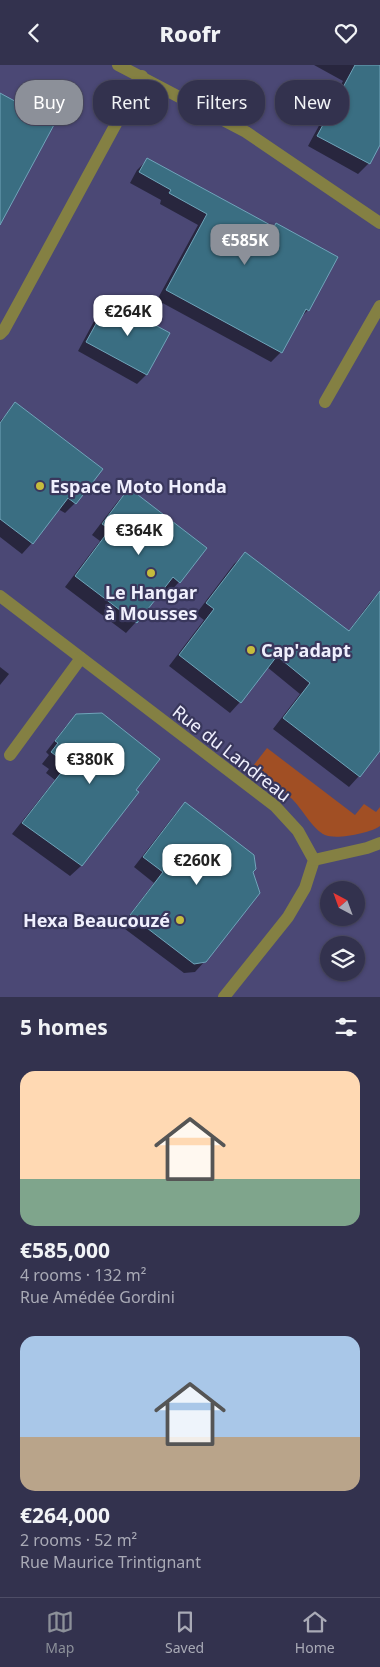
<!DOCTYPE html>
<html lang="en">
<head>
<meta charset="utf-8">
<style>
  body { margin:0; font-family:"Noto Sans",sans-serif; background:#3b3a55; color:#f1f3f6; height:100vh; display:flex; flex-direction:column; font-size:19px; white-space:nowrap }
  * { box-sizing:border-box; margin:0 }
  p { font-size:16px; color:#a9aab6 }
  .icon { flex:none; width:28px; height:28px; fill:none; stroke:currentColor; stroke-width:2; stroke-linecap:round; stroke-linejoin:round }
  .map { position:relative; height:932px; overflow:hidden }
  .sheet { display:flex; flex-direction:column; background:#33324e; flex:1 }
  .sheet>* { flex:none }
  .top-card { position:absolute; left:15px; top:15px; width:350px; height:45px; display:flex; gap:10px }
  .needle { width:32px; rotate:319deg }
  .fabs { position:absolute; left:320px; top:816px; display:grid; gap:10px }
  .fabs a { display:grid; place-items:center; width:45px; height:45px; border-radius:50%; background:#33324e; box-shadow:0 1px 4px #0004,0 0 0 1px #4e4d66; font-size:25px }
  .price { position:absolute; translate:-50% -42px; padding:0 11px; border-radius:10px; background:#fff; color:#222; font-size:16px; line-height:32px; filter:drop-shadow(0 1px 2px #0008) }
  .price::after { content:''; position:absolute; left:50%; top:30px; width:15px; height:11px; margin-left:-8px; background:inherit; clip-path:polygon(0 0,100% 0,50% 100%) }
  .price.selected { background:#8c9099; color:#fff }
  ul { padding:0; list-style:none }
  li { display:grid; align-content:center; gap:10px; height:265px; padding:0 20px }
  li span { display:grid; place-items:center; height:155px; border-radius:15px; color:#555 }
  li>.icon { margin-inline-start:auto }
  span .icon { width:90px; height:90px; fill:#fffc; stroke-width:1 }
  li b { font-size:21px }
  h2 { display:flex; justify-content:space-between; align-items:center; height:60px; padding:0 20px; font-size:21px }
  .pill { padding:0 18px; border-radius:20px; background:#33324e; box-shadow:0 1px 4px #0004,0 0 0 1px #4e4d66; font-size:18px; line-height:45px }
  .pill.selected { background:#8c9099; color:#fff }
  header { display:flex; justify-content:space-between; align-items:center; height:65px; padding:0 20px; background:#33324e; font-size:22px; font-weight:800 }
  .menu { display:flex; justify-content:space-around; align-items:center; height:70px; border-top:1px solid #4e4d66; background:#33324e; font-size:14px; color:#a9aab6 }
  .menu a { display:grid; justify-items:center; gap:2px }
  .menu .selected { color:#8c9099 }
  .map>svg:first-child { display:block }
  .built { fill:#4b4875; fill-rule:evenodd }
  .green { fill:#a14f24 }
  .shadow { fill:#0007 }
  .building { fill:#3a6e82; stroke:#70a4ba }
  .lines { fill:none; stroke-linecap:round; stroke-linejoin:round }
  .minor { stroke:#848043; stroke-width:12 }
  .poi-dot { fill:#c5bc3d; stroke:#39375c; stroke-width:2 }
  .labels { text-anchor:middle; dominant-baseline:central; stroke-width:4.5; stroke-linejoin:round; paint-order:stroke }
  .poi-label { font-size:18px; font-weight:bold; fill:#efeffd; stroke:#39375c; text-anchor:start }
  .street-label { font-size:18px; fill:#efeffd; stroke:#39375c }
</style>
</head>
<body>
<header><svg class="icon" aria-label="back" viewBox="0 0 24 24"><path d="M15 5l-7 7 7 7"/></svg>Roofr<svg class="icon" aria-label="heart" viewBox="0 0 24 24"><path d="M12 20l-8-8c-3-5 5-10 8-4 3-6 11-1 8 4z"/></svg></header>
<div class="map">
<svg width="380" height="932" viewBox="0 0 380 932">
  <rect width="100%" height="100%" fill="#444268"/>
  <path class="built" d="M 0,0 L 380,0 L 380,932 L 0,932 ZM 329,825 L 356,825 L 356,852 L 329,852 ZM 329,880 L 356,880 L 356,908 L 329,908 Z"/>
  <path class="green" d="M 267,683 L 355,750 L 364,739 L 376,747 L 380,742 L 380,761 C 371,768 336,775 325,770 C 312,764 302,743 291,733 C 279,722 265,712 253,701 Z"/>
  <g class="shadow">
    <path d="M 314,0 L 380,0 L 380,77 L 369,98 L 358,109 L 308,81 L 343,16 Z"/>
    <path d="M 147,95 L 273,163 L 276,160 L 308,245 L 298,255 L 281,287 L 271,297 L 157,235 L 198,160 L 160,139 L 161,135 L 130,118 L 137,105 Z"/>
    <path d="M 109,236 L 169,268 L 146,310 L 137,319 L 78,286 L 100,245 Z"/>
    <path d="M 16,339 L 75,438 L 65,448 L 58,444 L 32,478 L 22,489 L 0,472 L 0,356 Z"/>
    <path d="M 129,425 L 179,517 L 169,528 L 162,523 L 136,557 L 126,568 L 65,522 L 100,476 L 92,470 L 118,436 Z"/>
    <path d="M 245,489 L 348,567 L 371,536 L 380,527 L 380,684 L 359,711 L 349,722 L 273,664 L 300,629 L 267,602 L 240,637 L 230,648 L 169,601 L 204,555 L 196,549 L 234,499 Z"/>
    <path d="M 0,602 L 9,609 L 0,620 Z"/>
    <path d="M 77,650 L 137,728 L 81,801 L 70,811 L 12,769 L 55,715 L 46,708 L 49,704 L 42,699 L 49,690 L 46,687 L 66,661 Z"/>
    <path d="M 185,739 L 205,896 L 195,907 L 184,908 L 121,861 L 154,818 L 134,802 L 175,749 Z"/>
  </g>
  <g class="building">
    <path d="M 355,0 L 380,0 L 380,80 L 370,99 L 317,71 Z"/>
    <path d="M 0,28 L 55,58 L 0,160 Z"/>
    <path d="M 147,93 L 274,162 L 276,158 L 338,192 L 309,246 L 306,244 L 282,288 L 166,225 L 207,149 L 169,128 L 171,125 L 139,107 Z"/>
    <path d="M 109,235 L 170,268 L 147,310 L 86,277 Z"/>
    <path d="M 15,337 L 103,404 L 76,439 L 68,433 L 33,479 L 0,454 L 0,358 Z"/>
    <path d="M 129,423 L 207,483 L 180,518 L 173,512 L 137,558 L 75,511 L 110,464 L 102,459 Z"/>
    <path d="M 245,487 L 349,566 L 380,526 L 380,686 L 360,712 L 283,653 L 310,618 L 277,591 L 241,638 L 179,590 L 214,544 L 206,538 Z"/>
    <path d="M 102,648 L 160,694 L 136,725 L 139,727 L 82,801 L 22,758 L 64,704 L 56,697 L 59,693 L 51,687 L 58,678 L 55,676 L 76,649 Z"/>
    <path d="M 185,737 L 254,790 L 256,804 L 253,807 L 260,828 L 206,897 L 194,899 L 130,850 L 163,807 L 143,792 Z"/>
  </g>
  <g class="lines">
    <g class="minor">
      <path d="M 118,0 L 246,67 L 380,158"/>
      <path d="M 0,269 L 4,265 L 22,232 L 142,11"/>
      <path d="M 325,337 L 380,241"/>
      <path d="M 0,531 L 275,741 L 298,766 L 314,795 L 305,823 L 288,852 L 224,932"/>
      <path d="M 10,690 L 81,593"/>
      <path d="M 314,795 L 367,783 L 380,778"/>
    </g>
  </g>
  <g class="poi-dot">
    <circle cx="40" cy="421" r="5"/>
    <circle cx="151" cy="508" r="5"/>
    <circle cx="251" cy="585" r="5"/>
    <circle cx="180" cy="855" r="5"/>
  </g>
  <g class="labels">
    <g class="poi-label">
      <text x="50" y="421">Espace Moto Honda</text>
      <text x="151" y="527" text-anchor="middle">Le Hangar<tspan x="151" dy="21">à Mousses</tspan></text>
      <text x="261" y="585">Cap'adapt</text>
      <text x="170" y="855" text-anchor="end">Hexa Beaucouzé</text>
    </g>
    <g class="street-label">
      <text transform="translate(232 688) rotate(38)">Rue du Landreau</text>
    </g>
  </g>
</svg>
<div class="fabs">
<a><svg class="needle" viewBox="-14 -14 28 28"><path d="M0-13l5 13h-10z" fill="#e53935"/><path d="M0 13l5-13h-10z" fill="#a9aab6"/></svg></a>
<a><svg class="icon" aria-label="layers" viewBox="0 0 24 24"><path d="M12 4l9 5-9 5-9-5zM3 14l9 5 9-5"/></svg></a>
</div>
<b class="price selected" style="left:245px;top:201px">€585K</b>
<b class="price" style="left:128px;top:272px">€264K</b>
<b class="price" style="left:139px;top:491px">€364K</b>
<b class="price" style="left:90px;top:720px">€380K</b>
<b class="price" style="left:197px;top:821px">€260K</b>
<div class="top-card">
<a class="pill selected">Buy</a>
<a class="pill">Rent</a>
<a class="pill">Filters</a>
<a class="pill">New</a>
</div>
</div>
<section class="sheet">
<h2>5 homes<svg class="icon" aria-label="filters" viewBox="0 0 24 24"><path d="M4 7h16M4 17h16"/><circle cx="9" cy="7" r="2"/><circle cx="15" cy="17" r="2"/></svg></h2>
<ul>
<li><span style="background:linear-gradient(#ffd9b3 70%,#7fa58c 0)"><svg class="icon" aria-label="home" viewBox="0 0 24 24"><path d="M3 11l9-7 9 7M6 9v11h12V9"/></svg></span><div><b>€585,000</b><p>4 rooms · 132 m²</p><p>Rue Amédée Gordini</p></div></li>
<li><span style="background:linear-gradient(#a9c7e8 65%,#b9a48a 0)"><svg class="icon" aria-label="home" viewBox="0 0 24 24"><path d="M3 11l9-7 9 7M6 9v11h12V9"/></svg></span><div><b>€264,000</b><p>2 rooms · 52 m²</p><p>Rue Maurice Trintignant</p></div></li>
</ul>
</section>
<nav class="menu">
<a class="selected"><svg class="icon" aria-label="map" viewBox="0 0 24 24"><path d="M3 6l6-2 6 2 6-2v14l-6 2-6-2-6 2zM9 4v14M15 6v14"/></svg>Map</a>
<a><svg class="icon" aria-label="saved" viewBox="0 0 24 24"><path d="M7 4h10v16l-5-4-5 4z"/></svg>Saved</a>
<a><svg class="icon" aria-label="home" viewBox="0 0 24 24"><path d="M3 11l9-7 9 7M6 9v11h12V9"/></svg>Home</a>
</nav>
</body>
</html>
